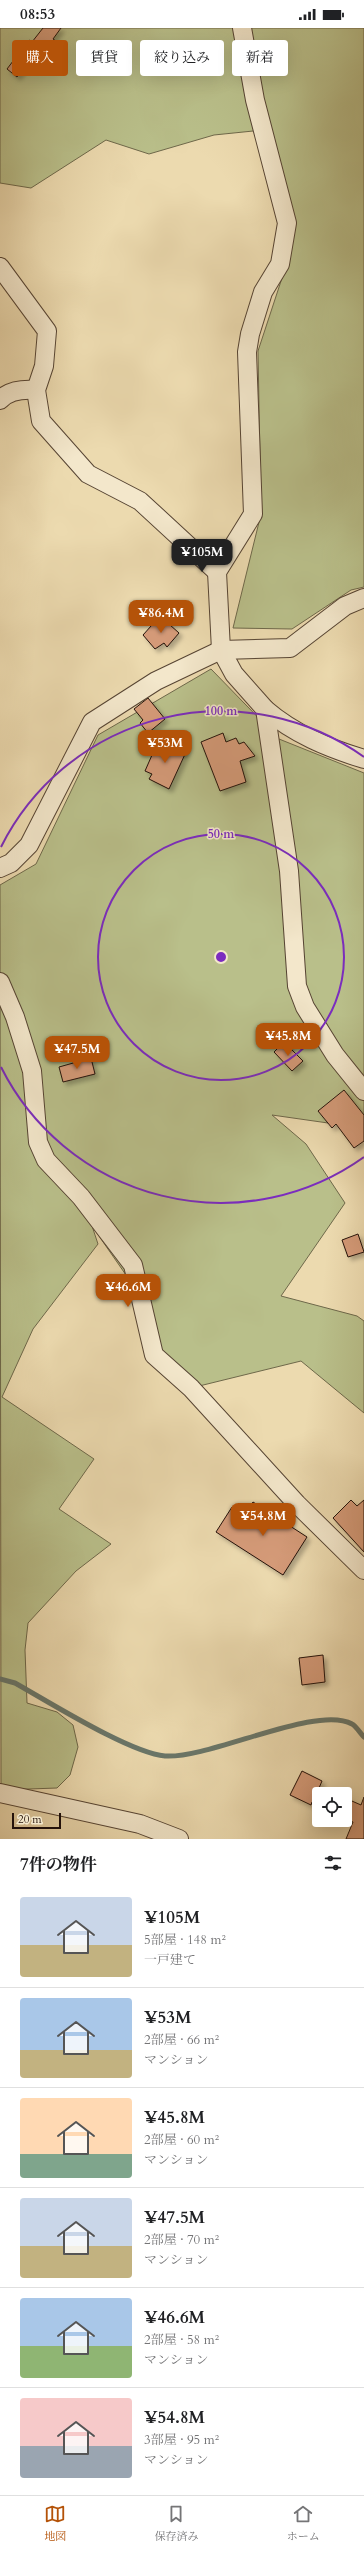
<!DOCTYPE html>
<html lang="ja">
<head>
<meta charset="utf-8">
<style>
  body { margin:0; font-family:Cardo,"Noto Serif JP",serif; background:#f6f6f6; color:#202124; height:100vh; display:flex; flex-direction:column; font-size:15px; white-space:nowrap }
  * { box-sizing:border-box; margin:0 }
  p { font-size:13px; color:#757577 }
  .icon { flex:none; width:22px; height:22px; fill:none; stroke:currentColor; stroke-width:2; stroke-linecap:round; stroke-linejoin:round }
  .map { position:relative; height:1811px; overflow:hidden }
  .drawer { display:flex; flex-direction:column; background:#fff; flex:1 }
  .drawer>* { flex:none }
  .hud { position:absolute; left:12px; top:12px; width:340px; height:36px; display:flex; gap:8px }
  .fabs { position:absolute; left:312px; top:1759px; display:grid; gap:8px }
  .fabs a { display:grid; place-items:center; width:40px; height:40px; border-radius:4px; background:#fff; box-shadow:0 4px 16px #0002; font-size:20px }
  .scale { position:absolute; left:12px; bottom:10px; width:49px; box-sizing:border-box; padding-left:4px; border:2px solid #24120a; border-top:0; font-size:11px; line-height:14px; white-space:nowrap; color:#24120a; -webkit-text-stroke:3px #f3e7cb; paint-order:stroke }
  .price { position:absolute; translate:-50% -34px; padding:0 9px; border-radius:8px; background:#b45309; color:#fff; font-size:13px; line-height:26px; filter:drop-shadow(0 1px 2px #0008) }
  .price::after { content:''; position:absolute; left:50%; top:24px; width:12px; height:9px; margin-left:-6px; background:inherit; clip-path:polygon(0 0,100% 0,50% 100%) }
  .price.on { background:#222; color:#fff }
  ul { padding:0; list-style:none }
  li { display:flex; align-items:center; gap:12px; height:100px; padding:0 20px }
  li+li { border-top:1px solid #e0e0e0 }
  li span { display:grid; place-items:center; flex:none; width:112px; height:80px; border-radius:4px; color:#555 }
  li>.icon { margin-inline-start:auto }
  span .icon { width:48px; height:48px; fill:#fffc; stroke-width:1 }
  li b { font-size:17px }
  h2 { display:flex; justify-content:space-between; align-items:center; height:48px; padding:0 20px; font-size:17px }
  .tag { padding:0 14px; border-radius:4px; background:#fff; box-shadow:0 4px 16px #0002; font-size:14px; line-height:36px }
  .tag.on { background:#b45309; color:#fff }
  .status { display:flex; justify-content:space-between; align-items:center; height:28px; padding:0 20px; background:#fff; direction:ltr }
  .status svg { height:11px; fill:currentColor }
  .dock { display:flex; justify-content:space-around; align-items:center; height:56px; border-top:1px solid #e0e0e0; background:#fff; font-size:11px; color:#757577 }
  .dock a { display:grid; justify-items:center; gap:2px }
  .dock .on { color:#b45309 }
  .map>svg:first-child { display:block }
  .green { fill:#b9bf8a; stroke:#6e684a }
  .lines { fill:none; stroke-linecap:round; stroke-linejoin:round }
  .stream { stroke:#6a776a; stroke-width:5 }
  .building { fill:#d49a78; stroke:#24120a; filter:url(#shadow) }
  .minor-casing { stroke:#564433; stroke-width:20 }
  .minor { stroke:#f3e7cb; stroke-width:18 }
  .ring { fill:none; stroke:#7b2cbf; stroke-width:2 }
  .centre { fill:#7b2cbf; stroke:#f3e7cb; stroke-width:2 }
  .ring-label { font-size:12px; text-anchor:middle; font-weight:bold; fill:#7b2cbf; stroke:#f3e7cb; stroke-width:3; stroke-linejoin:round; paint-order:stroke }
</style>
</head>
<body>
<div class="status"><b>08:53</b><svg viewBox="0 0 49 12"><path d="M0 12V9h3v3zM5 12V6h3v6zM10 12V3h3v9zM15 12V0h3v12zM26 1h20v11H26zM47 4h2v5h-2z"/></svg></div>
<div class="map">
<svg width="364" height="1811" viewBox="0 0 364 1811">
  <defs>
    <filter id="shadow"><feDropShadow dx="3.5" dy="3.5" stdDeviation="2" flood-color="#0004"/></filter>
  </defs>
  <rect width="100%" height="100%" fill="#ecdaaf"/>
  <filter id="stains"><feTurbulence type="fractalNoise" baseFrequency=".005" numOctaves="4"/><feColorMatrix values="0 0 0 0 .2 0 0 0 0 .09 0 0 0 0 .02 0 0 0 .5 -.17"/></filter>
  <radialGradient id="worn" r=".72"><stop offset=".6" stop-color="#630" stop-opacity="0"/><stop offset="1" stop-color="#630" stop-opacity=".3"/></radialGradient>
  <g class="green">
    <path d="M 0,0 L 238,0 L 263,102 L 214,107 L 149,126 L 106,112 L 31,160 L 0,155 Z"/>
    <path d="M 246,0 L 364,0 L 364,559 L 351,562 L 292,601 L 233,600 L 261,486 L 258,323 L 283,247 L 272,114 Z"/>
    <path d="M 211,641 L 279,711 L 364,745 L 364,1109 L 356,1099 L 272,1087 L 306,1116 L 345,1175 L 281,1268 L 357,1288 L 364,1293 L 364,1385 L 301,1333 L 191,1360 L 154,1327 L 126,1247 L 92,1198 L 98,1216 L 33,1301 L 2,1369 L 94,1431 L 59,1481 L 111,1516 L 76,1543 L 28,1595 L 25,1622 L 27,1675 L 57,1684 L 73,1697 L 78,1719 L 70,1747 L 57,1760 L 1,1762 L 0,857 L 36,836 L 98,707 Z"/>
  </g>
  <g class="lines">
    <path class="stream" d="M 0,1651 L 15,1655 C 49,1674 130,1725 165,1728 C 210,1731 317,1676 352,1696 C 356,1698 360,1705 364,1709"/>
  </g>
  <g class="building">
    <path d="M 43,0 L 61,0 L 53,11 L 56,13 L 34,40 L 28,35 L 17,49 L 7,41 L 29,12 L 32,14 Z"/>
    <path d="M 160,588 L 179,605 L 167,619 L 164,615 L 155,621 L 143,607 Z"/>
    <path d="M 148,670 L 165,691 L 148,705 L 140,695 L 143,692 L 134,681 Z"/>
    <path d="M 223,705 L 226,714 L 236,710 L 239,716 L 244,714 L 255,728 L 240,733 L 246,754 L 220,763 L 201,714 Z"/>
    <path d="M 159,711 L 186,724 L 169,761 L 149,751 L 152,746 L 145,743 Z"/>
    <path d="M 284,1014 L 303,1033 L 292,1043 L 274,1024 Z"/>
    <path d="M 91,1030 L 95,1046 L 63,1054 L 59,1039 Z"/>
    <path d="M 344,1062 L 364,1087 L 364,1113 L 354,1120 L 336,1096 L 332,1100 L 318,1083 Z"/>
    <path d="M 358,1206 L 364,1224 L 348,1229 L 342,1212 Z"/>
    <path d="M 351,1472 L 357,1478 L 364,1472 L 364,1524 L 333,1490 Z"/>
    <path d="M 253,1474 L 307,1509 L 283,1547 L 216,1504 L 232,1479 L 244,1487 Z"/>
    <path d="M 323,1627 L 325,1654 L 302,1657 L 299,1630 Z"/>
    <path d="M 302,1743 L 322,1753 L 319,1760 L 319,1776 L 312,1774 L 311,1777 L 290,1767 Z"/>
    <path d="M 364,1769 L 364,1811 L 346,1811 L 353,1794 L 345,1791 L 345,1770 L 361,1777 Z"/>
  </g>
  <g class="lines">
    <defs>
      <g id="minor">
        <path d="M 242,0 L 255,72 L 287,195 L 280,236 L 263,264 L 250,306 L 247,324 L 253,486 L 217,544 L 221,622 L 234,646 L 265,681 L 289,843 L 297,958 L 305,979 L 335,1027 L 364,1063"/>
        <path d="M 0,239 L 47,303 L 44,338 L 36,362 L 41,393 L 88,446 L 140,473 L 217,544"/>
        <path d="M 0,372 C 9,362 23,361 36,362"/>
        <path d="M 265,681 C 294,706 328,720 364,731"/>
        <path d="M 0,840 L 11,835 L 29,817 L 92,694 L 156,653 L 221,622 L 290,620 L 345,578 L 364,570"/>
        <path d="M 0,954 L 15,989 L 32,1043 L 38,1114 L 46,1132 L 81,1169 L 133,1237 L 154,1327 L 191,1360 L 297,1476 L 364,1542"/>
        <path d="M 0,1765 L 140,1796 L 179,1811"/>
      </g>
    </defs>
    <use href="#minor" class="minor-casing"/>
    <use href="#minor" class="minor"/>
  </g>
  <g class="ring">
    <circle cx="221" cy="929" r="123"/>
    <path d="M364 1129A246 246 0 0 1 1 1039M1 819A246 246 0 0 1 364 729"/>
  </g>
  <circle cx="221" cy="929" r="6" class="centre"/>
  <g class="ring-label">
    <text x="221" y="687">100 m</text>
    <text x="221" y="810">50 m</text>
  </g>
  <rect width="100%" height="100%" filter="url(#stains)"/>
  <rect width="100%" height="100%" fill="url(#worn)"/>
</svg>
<div class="fabs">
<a><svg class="icon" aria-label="locate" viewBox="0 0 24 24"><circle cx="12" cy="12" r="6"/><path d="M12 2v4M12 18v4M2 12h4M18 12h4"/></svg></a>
</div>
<div class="scale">20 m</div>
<b class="price on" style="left:202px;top:545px">¥105M</b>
<b class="price" style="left:161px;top:606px">¥86.4M</b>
<b class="price" style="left:165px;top:736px">¥53M</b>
<b class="price" style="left:288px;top:1029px">¥45.8M</b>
<b class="price" style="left:77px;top:1042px">¥47.5M</b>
<b class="price" style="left:128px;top:1280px">¥46.6M</b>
<b class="price" style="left:263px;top:1509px">¥54.8M</b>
<div class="hud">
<a class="tag on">購入</a>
<a class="tag">賃貸</a>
<a class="tag">絞り込み</a>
<a class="tag">新着</a>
</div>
</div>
<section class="drawer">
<h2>7件の物件<svg class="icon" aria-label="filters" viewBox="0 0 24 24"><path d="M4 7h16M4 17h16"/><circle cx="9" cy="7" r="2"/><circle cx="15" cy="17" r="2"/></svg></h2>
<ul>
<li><span style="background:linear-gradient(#c9d6e8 60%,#c2b280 0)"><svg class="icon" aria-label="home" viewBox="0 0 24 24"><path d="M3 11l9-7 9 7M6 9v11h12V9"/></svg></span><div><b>¥105M</b><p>5部屋 · 148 m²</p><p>一戸建て</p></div></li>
<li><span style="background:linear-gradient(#a9c7e8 65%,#c2b280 0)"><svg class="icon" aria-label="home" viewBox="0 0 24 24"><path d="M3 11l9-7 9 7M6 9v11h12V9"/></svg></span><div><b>¥53M</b><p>2部屋 · 66 m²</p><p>マンション</p></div></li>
<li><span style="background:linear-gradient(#ffd9b3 70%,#7fa58c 0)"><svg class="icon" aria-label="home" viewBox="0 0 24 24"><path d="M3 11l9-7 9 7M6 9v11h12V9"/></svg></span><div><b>¥45.8M</b><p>2部屋 · 60 m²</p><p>マンション</p></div></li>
<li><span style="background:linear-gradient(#c9d6e8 60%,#c2b280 0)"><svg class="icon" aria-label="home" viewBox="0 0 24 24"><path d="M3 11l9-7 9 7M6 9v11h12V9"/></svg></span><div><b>¥47.5M</b><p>2部屋 · 70 m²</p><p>マンション</p></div></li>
<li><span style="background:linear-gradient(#a9c7e8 60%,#8fb573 0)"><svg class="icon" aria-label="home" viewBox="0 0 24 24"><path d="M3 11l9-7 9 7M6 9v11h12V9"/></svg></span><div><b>¥46.6M</b><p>2部屋 · 58 m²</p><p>マンション</p></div></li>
<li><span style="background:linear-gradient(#f6c9c9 60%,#9aa5b1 0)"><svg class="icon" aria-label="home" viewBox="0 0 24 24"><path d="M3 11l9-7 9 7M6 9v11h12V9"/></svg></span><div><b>¥54.8M</b><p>3部屋 · 95 m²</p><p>マンション</p></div></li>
</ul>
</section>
<nav class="dock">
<a class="on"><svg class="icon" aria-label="map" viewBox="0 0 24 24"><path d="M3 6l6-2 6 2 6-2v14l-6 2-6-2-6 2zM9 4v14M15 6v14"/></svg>地図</a>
<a><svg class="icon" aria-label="saved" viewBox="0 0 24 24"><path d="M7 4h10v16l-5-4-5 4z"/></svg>保存済み</a>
<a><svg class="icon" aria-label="home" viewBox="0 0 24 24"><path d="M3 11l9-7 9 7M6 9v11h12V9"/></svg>ホーム</a>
</nav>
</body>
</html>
